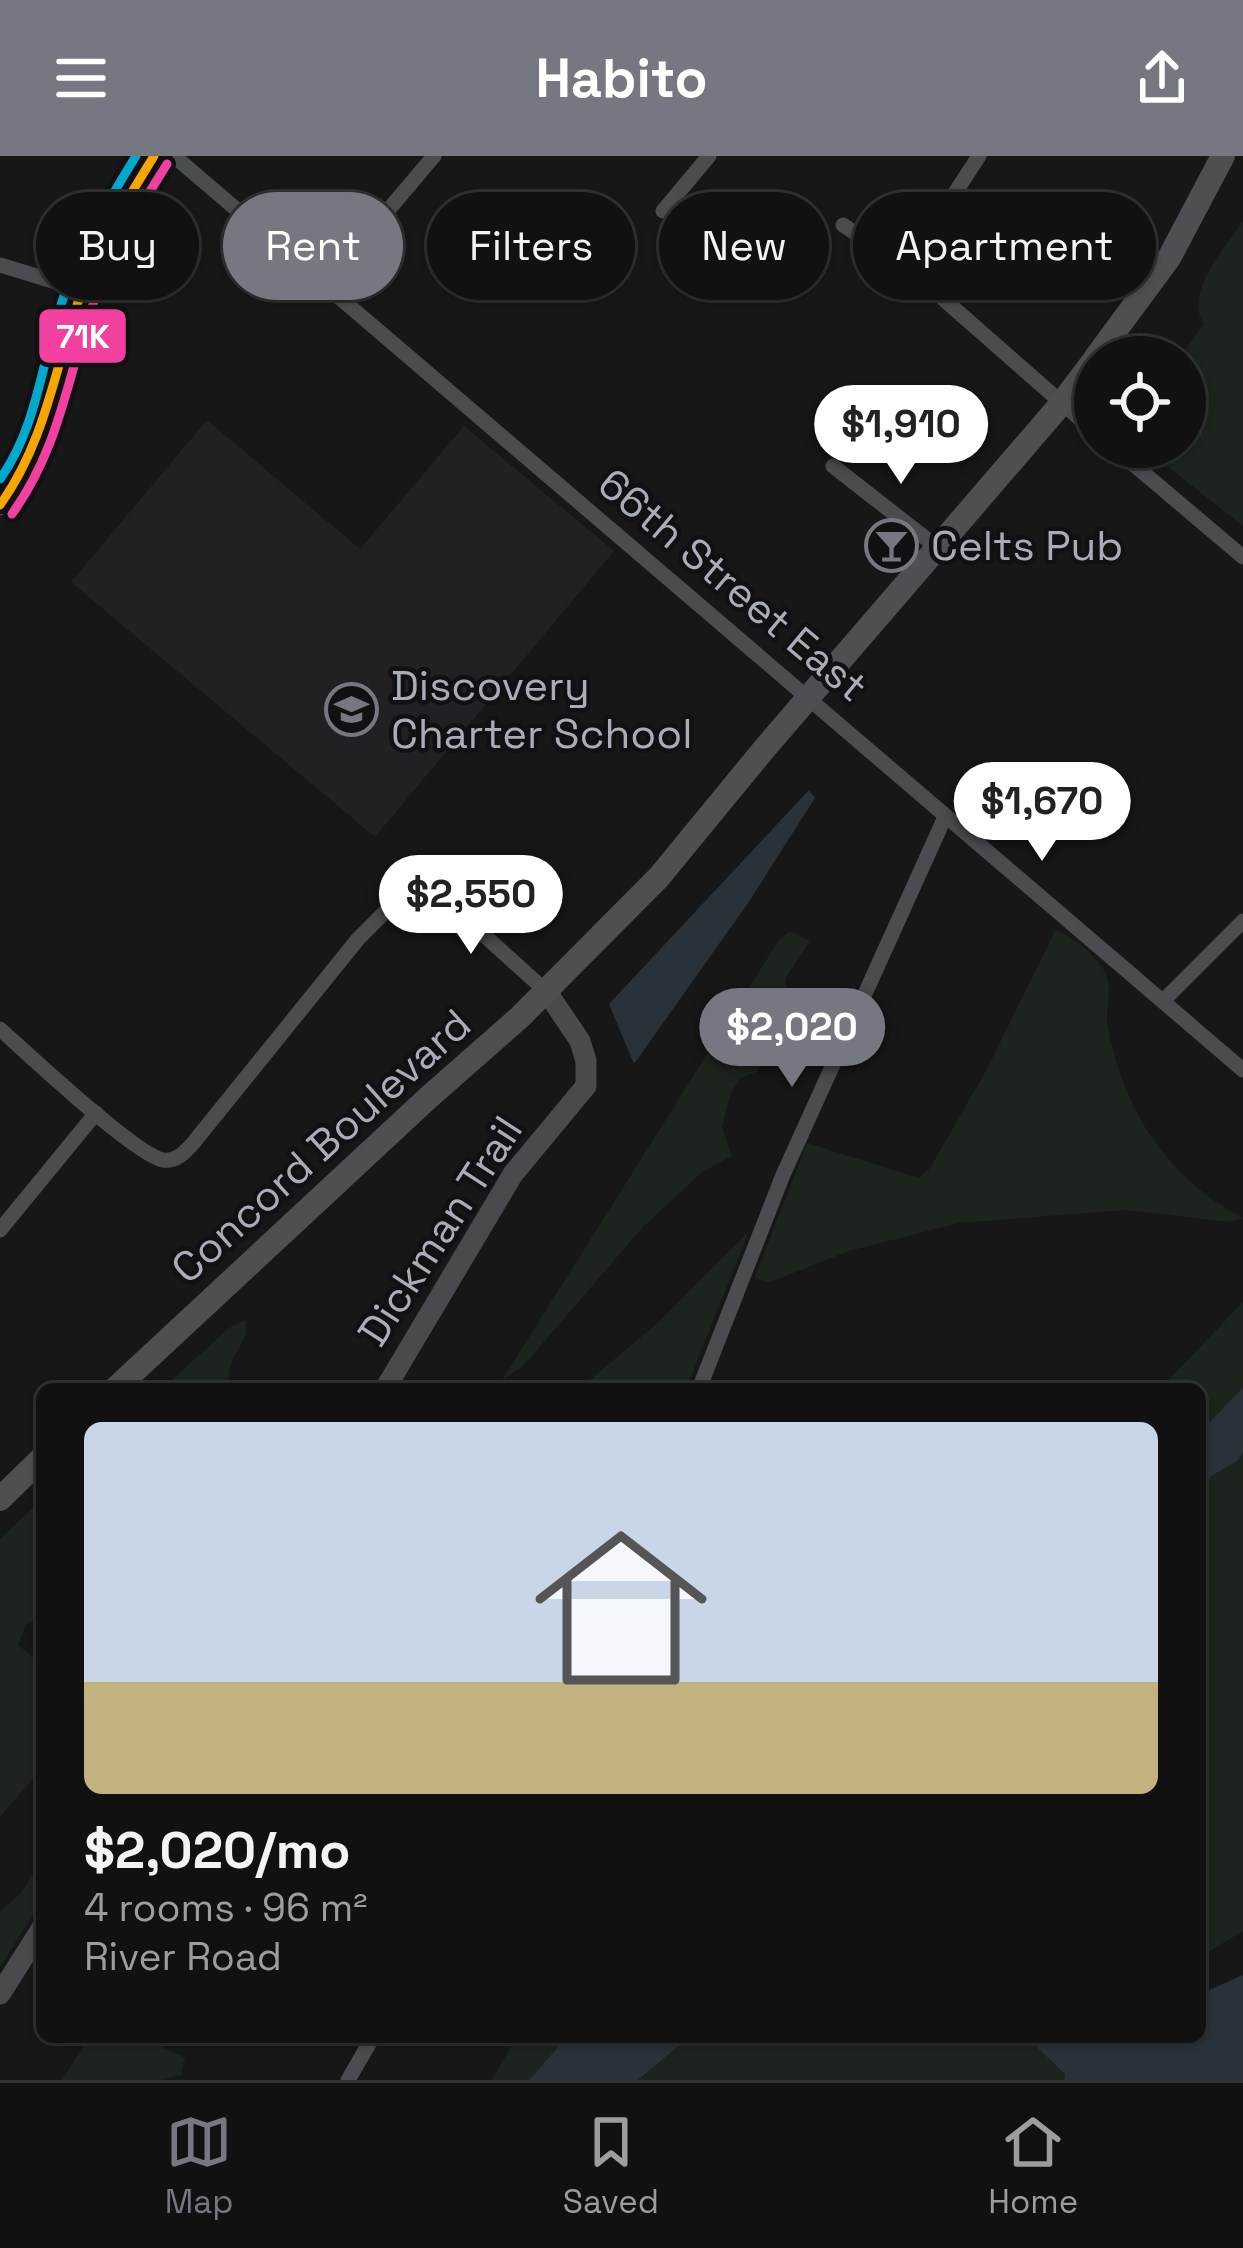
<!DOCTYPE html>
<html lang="en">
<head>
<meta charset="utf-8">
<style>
  body { margin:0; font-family:"Space Grotesk",sans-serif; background:#1a1a1a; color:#f1f3f6; height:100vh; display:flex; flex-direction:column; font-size:45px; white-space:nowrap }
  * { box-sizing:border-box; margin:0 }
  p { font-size:39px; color:#9c9d9f }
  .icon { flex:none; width:66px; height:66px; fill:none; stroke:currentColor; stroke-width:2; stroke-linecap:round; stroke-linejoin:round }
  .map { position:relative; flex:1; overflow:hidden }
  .side { position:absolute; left:36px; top:1227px; width:1170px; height:660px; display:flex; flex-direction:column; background:#111; border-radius:18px; box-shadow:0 3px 9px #0004,0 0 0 3px #303131 }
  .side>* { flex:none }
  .banner { position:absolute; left:36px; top:36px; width:1173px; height:108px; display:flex; gap:24px }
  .controls { position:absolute; left:1074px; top:180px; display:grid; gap:24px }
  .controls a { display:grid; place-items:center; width:132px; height:132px; border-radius:50%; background:#111; box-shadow:0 3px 9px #0004,0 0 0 3px #303131; font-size:60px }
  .price { position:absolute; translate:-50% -102px; padding:0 27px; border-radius:42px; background:#fff; color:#222; font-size:39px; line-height:78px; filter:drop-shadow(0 3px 6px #0008) }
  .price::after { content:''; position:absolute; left:50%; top:72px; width:36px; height:27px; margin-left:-18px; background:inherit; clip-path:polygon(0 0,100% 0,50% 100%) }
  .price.on { background:#757880; color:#fff }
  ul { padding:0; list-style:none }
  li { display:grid; align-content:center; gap:24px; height:636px; padding:0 48px }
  li span { display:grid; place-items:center; height:372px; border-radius:18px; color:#555 }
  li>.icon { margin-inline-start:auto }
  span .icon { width:216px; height:216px; fill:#fffc; stroke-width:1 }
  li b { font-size:51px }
  .pill { padding:0 42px; border-radius:54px; background:#111; box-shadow:0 3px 9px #0004,0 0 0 3px #303131; font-size:42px; line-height:108px }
  .pill.on { background:#757880; color:#fff }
  header { display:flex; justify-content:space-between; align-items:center; height:156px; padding:0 48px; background:#757880; color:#fff; font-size:54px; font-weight:800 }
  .tabs { display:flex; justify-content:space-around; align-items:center; height:168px; border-top:3px solid #303131; background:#111; font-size:33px; color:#9c9d9f }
  .tabs a { display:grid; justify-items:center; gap:6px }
  .tabs .on { color:#757880 }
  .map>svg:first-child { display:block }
  .built { fill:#212123 }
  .green { fill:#1d241e }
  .water { fill:#2a3239 }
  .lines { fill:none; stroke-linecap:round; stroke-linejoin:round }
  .street { stroke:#4b4c50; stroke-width:15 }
  .secondary { stroke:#4a4a4e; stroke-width:21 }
  .primary { stroke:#4d4f52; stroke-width:24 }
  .bus-1-casing { stroke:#111113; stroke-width:18 }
  .bus-2-casing { stroke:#111113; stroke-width:18 }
  .bus-3-casing { stroke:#111113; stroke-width:18 }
  .bus-1 { stroke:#f7a600; stroke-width:9 }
  .bus-2 { stroke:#f240a1; stroke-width:9 }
  .bus-3 { stroke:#00a9ce; stroke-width:9 }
  .labels { text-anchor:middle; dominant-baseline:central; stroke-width:9; stroke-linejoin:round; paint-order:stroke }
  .poi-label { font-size:42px; fill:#a8adb8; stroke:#111113; text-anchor:start }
  .street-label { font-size:42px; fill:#a8adb8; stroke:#111113 }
  .line-badge { stroke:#111113; stroke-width:4.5 }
  .badge-label { font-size:33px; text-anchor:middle; font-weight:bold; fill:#fff }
</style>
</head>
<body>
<header><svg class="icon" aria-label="menu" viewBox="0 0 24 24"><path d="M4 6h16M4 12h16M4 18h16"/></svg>Habito<svg class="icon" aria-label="share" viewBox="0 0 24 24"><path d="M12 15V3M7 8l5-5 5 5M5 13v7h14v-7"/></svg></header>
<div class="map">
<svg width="1243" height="1924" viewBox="0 0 1243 1924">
  <rect width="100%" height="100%" fill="#171717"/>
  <path class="built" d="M 207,264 L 360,393 L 464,270 L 614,395 L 375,681 L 71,426 Z"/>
  <g class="green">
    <path d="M 1243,65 L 1243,370 L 1143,291 L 1185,291 L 1185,201 L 1180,201 L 1204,168 C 1183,137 1226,91 1243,65 Z"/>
    <path d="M 1056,773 C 1074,784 1095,797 1105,816 C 1114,834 1104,853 1108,871 C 1123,954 1167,1022 1243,1062 L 1229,1066 L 1125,1054 L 959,1067 L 849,1095 L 768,1127 L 755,1121 L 807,987 L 919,1022 L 930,1012 L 987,913 Z"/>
    <path d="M 790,775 L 810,785 L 786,821 L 785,828 L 798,847 C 782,881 802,875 761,891 L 766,904 L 757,916 L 740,922 L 730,939 L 722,971 L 732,1000 L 702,1016 L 643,1071 L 523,1210 L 502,1224 L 779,784 Z"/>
    <path d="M 749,1075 L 686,1233 L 579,1233 L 659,1166 Z"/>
    <path d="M 1243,1146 L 1243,1775 L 1200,1801 L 1200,1233 L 1160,1233 Z"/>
    <path d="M 245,1164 C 252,1191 222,1197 230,1233 L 162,1233 L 229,1172 Z"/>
    <path d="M 42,1343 L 42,1422 L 38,1428 L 42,1450 L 38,1463 L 26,1469 L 18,1489 L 42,1508 L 42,1612 L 0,1661 L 0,1383 Z"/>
    <path d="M 42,1705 L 42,1744 L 0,1811 L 0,1755 L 21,1737 Z"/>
    <path d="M 89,1881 L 163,1881 L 161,1890 L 185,1902 L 181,1919 L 159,1924 L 62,1924 Z"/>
    <path d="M 567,1881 L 529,1924 L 492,1924 L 516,1882 Z"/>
    <path d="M 689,1881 L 1026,1881 L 1065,1918 L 1064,1924 L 638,1924 Z"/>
  </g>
  <g class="water">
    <path d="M 809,634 L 815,642 L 748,747 L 634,908 L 609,848 Z"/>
    <path d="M 1243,1232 L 1243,1296 L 1238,1304 L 1200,1327 L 1200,1276 Z"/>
    <path d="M 1243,1819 L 1243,1924 L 1064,1924 L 1065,1918 L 1026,1881 L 1200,1881 L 1200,1838 Z"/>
    <path d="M 567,1881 L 689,1881 L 638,1924 L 529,1924 Z"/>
  </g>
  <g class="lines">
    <g class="street">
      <path d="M 174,0 L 1243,914"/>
      <path d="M 663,55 L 709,0"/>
      <path d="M 843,69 L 907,111 L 1095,276"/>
      <path d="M 0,109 L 82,134"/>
      <path d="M 907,111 L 979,0"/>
      <path d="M 325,129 L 434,0"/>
      <path d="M 1113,291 L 1243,401"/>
      <path d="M 833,310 L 938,392"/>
      <path d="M 1164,844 L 1243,765"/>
      <path d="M 0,873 C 27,897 135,999 163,1004 C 177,1006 185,996 194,986 L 358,783 L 391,750 L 420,733 L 454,752 L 547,836"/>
      <path d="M 0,1074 L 96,957"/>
      <path d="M 699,1233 L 783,1019 L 945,661"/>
      <path d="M 348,1924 L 373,1881"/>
    </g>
    <g class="secondary">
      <path d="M 0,349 C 56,281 53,209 83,132 C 101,86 128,42 154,0"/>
      <path d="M 385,1233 L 513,1018 L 586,930 L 586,905 L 580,885 L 547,836"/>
      <path d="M 0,1838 L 42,1772"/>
    </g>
    <g class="primary">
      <path d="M 1096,201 L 1169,102 L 1223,0"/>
      <path d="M 115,1233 L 429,941 L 520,861 L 659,721 L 765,592 L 1061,248 L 1095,203"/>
      <path d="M 0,1343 L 42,1302"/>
    </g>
    <defs>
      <path id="bus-1" d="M 0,349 C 48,282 55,207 83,132 C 101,85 128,42 154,0"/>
      <path id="bus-2" d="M 12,358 C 62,288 67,218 96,140 C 113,93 141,50 167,8"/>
      <path id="bus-3" d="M 0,323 C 35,275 41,213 58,158 C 76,101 105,50 136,0"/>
    </defs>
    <use href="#bus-1" class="bus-1-casing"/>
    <use href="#bus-2" class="bus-2-casing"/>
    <use href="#bus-3" class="bus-3-casing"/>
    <use href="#bus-1" class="bus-1"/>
    <use href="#bus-2" class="bus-2"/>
    <use href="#bus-3" class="bus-3"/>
  </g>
  <defs>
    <symbol id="bar-ring" viewBox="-11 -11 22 22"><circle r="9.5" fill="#111113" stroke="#757880" stroke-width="1.5"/><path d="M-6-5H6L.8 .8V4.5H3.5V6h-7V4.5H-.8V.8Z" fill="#757880"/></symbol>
    <symbol id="school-ring" viewBox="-11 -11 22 22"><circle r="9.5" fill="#111113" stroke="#757880" stroke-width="1.5"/><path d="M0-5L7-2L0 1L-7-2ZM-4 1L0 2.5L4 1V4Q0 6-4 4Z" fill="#757880"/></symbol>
  </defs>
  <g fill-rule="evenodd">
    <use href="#bar-ring" x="862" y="360" width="59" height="59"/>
    <use href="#school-ring" x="322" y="524" width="59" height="59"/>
  </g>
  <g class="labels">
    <g class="poi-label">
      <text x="931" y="389">Celts Pub</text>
      <text x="391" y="529">Discovery<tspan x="391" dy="48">Charter School</tspan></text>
    </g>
    <g class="street-label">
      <text transform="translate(733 429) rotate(40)">66th Street East</text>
      <text transform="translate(321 990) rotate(-42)">Concord Boulevard</text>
      <text transform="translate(440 1075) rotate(-57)">Dickman Trail</text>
    </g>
  </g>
  <rect class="line-badge" x="37" y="151" width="91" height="58" rx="12" fill="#f240a1"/>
  <g class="badge-label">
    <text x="83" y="192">71K</text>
  </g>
</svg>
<div class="controls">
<a><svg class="icon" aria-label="locate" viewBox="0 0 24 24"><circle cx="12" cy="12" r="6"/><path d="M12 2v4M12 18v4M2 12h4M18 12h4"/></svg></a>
</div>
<b class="price" style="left:901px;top:331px">$1,910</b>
<b class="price" style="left:1042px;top:708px">$1,670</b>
<b class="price" style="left:471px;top:801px">$2,550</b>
<b class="price on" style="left:792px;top:934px">$2,020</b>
<div class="banner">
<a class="pill">Buy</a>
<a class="pill on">Rent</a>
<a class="pill">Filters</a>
<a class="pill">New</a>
<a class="pill">Apartment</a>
</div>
<section class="side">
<ul>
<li><span style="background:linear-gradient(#c9d6e8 70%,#c2b280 0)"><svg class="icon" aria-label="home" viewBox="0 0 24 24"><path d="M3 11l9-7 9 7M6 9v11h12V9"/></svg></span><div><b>$2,020/mo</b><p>4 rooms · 96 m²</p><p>River Road</p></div></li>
</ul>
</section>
</div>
<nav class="tabs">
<a class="on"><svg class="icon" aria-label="map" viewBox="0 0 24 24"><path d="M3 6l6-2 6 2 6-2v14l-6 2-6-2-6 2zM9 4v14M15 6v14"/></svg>Map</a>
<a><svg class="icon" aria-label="saved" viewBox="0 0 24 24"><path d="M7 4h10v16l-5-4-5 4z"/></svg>Saved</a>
<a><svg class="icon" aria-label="home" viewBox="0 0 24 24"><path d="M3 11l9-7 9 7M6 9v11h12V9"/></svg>Home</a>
</nav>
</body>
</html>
